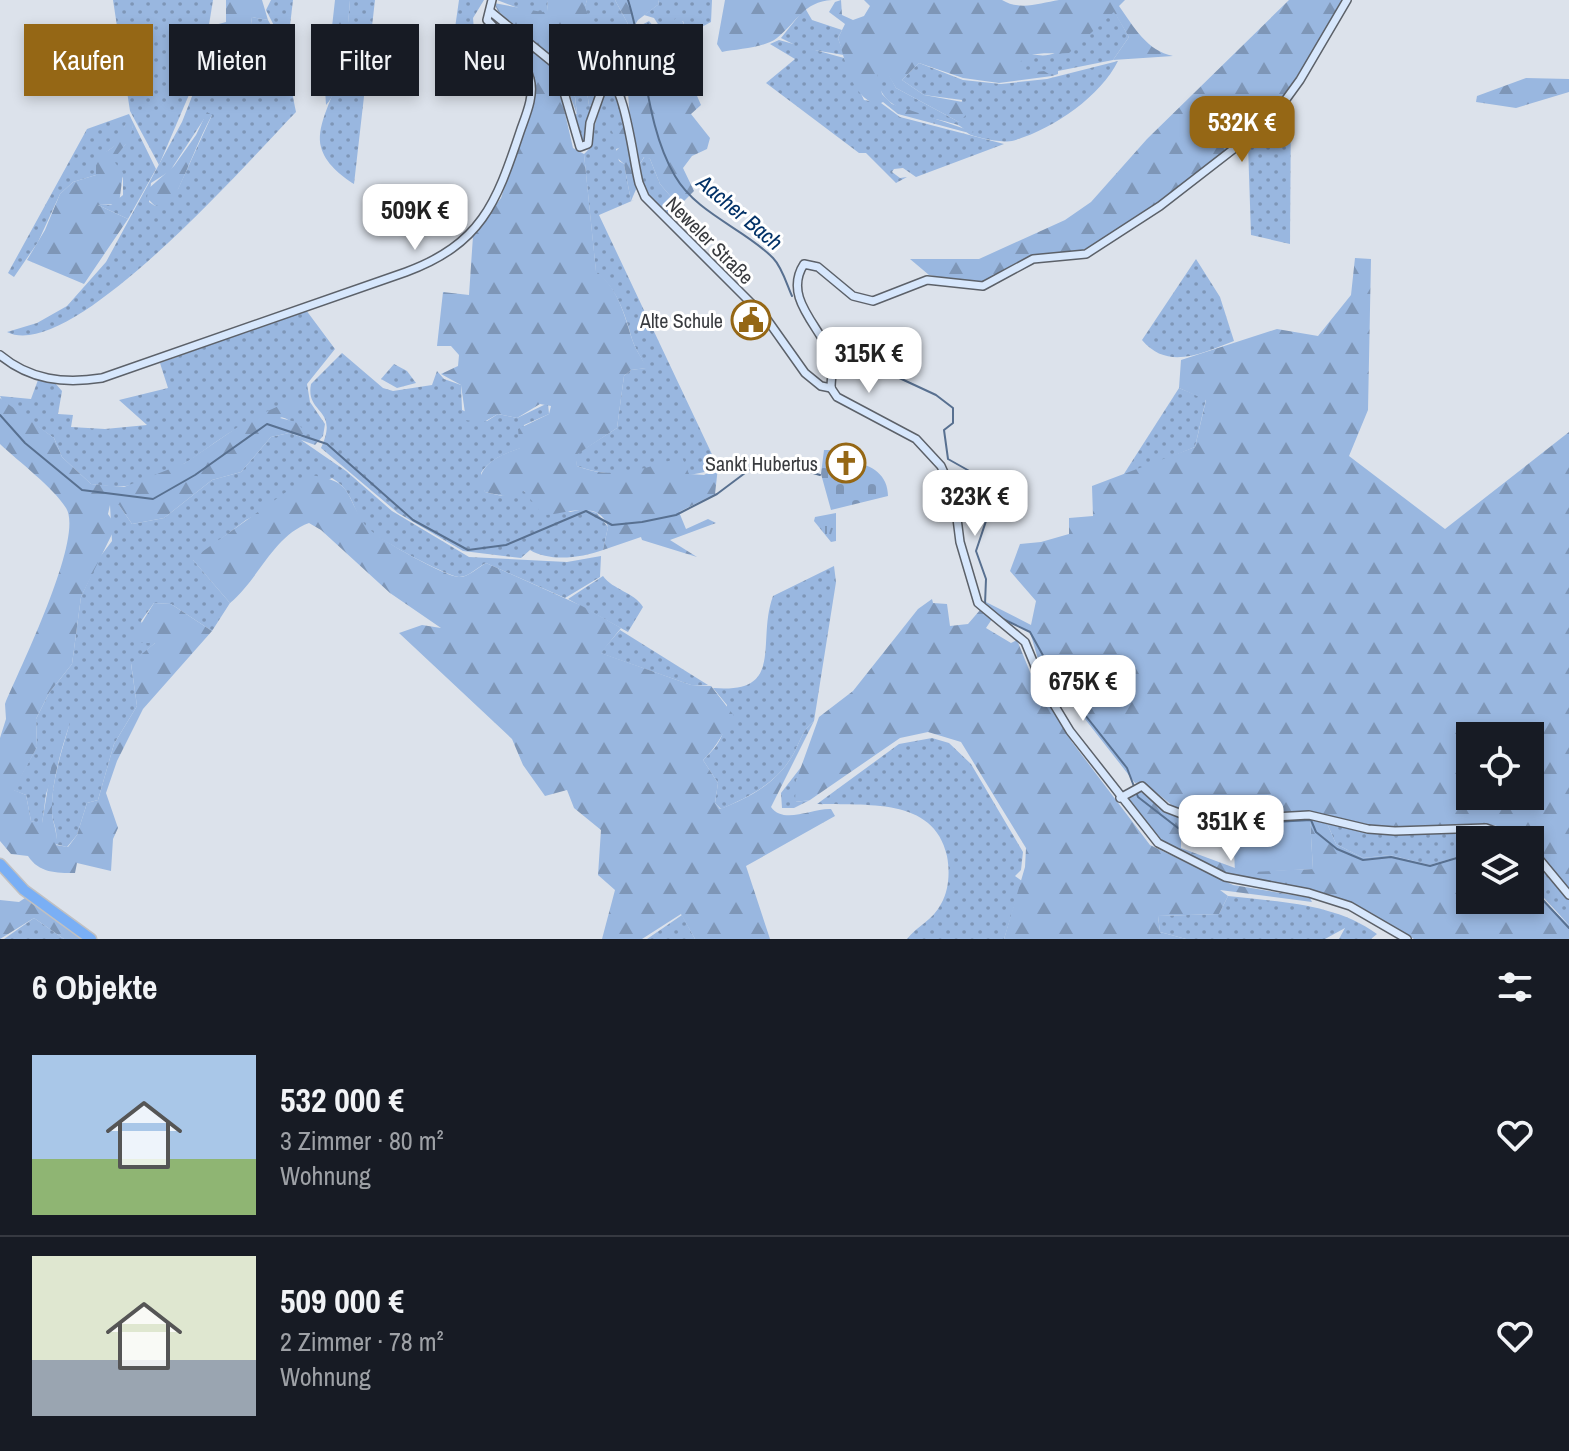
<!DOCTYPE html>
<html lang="de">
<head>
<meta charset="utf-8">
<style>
  body { margin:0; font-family:"Archivo Narrow",sans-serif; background:#242831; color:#f1f3f6; height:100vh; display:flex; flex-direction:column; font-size:30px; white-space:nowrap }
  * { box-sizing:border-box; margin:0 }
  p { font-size:26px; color:#9ea1a6 }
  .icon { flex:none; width:44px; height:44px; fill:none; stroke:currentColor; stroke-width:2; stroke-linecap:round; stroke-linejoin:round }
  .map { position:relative; height:939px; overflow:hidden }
  .drawer { display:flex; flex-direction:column; background:#171b24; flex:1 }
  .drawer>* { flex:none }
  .guide { position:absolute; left:24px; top:24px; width:800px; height:72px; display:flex; gap:16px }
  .fabs { position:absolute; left:1456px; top:722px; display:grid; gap:16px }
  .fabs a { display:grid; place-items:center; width:88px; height:88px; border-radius:0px; background:#171b24; box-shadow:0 4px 12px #0003; font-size:40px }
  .price { position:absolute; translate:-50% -68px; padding:0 18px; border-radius:16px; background:#fff; color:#222; font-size:26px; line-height:52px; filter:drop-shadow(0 2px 4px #0008) }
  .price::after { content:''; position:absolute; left:50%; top:48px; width:24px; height:18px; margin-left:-12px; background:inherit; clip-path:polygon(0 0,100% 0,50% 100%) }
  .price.active { background:#956715; color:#fff }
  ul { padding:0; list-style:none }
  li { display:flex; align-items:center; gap:24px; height:200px; padding:0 32px }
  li+li { border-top:2px solid #363941 }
  li span { display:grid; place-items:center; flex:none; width:224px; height:160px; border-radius:0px; color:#555 }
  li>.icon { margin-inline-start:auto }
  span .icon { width:96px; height:96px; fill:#fffc; stroke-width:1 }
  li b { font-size:34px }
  h2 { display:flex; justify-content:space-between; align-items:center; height:96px; padding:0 32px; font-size:34px }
  .tag { padding:0 28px; border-radius:0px; background:#171b24; box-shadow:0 4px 12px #0003; font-size:28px; line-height:72px }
  .tag.active { background:#956715; color:#fff }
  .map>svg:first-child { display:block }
  .grass { fill:url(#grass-dots); fill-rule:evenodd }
  .forest { fill:url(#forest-firs); fill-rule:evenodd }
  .cemetery { fill:url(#cemetery-stones) }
  .park { fill:url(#park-tufts) }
  .garden { fill:#99b7e0 }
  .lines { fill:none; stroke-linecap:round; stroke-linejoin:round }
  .stream { stroke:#587090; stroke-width:2 }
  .secondary-casing { stroke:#5c6169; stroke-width:10 }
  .highway-casing { stroke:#c0c0c2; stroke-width:13 }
  .secondary { stroke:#d7e7fc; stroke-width:7 }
  .highway { stroke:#7aaff5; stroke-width:10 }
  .labels { text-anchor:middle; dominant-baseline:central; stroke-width:6; stroke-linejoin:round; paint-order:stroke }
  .street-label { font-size:20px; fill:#393b3f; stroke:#fff }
  .poi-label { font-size:20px; fill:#393b3f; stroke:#fff; text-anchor:end }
  .water-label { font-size:22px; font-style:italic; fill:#013167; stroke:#fff }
</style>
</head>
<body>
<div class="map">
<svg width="1569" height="939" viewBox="0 0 1569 939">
  <defs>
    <pattern id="grass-dots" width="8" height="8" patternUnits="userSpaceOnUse" patternTransform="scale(2)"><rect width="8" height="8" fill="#99b7e0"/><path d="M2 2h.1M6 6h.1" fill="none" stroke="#7e96b7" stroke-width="1.8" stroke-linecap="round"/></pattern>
    <pattern id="forest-firs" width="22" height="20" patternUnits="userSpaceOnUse" patternTransform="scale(2)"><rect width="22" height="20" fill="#99b7e0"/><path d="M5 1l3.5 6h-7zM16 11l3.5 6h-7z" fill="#7e96b7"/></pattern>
    <pattern id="cemetery-stones" width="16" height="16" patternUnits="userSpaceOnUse" patternTransform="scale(2)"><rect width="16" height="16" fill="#99b7e0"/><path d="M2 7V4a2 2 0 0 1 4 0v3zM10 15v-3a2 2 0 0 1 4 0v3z" fill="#7e96b7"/></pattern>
    <pattern id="park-tufts" width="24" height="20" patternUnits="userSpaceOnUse" patternTransform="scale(2)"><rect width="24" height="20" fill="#99b7e0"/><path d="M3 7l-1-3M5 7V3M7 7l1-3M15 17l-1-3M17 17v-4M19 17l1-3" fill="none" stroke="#7e96b7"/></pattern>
  </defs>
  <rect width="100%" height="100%" fill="#dce2eb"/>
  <g class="grass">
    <path d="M 113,0 L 213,0 L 203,62 L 159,165 L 130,111 Z"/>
    <path d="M 271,0 L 293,0 L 287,51 L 266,10 Z"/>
    <path d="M 350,0 L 375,0 L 354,184 C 341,176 325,163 321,147 C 316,128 330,104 335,87 C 344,59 348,29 350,0 Z"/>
    <path d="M 459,0 L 484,0 L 473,18 L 474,30 L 508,55 L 522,82 L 520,87 L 509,73 L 453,42 Z"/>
    <path d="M 497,0 L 548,0 L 547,12 L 529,12 Z"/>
    <path d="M 587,0 L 615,0 L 628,24 L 626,31 L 630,35 L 625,105 C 622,94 619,83 613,74 C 593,45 572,45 587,0 Z"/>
    <path d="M 658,0 L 712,0 L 711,22 L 694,31 L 685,28 L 683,21 L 664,29 L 665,35 L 654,18 L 644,15 L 659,4 Z"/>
    <path d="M 805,8 L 812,20 L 842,30 L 838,38 L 844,55 L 801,48 L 781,38 Z"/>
    <path d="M 1114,11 L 1129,37 L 1113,60 L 1058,71 L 1058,74 L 1052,76 L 1011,75 C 1028,41 1035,63 1057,52 C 1077,42 1097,26 1114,11 Z"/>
    <path d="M 252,17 L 268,20 C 285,48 290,81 296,112 C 252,157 71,365 7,332 L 37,323 L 67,306 L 106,262 L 182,122 L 205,63 L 210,35 L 223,45 L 232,42 L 232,32 L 237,25 L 251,25 ZM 212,115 L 178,189 L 155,206 L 149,202 L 151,183 L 170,171 L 204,119 Z"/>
    <path d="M 779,40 L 844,58 L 864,100 L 881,103 L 900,117 L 1004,144 L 916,177 L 903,168 L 894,169 L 892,172 L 900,178 L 907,177 L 896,183 L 866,153 L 859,153 L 766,83 L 795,59 L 770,44 Z"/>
    <path d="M 569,44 L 589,59 L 585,80 L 589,105 L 592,106 L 585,143 L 582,143 L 574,115 L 577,114 Z"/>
    <path d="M 1118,61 C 1100,97 1052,130 1012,141 C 1003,143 977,138 969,134 C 966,132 963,127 958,125 C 929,115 877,115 877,73 L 888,73 L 896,88 L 959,122 L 962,100 L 924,95 L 902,80 L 919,63 L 963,80 L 1001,84 L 1047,79 Z"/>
    <path d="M 604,75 L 608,76 L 618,99 L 624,124 L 615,134 L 622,147 L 616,149 L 619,161 L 624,164 L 631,201 L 634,200 L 599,215 L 718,467 C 691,482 607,478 577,466 L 575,455 L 617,428 L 624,376 L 631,370 L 646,368 C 642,358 635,349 632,339 C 625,314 617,288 596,272 L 584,154 L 591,147 C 592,122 609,94 604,75 Z"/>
    <path d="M 1291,101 L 1290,244 L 1251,235 L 1248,145 Z"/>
    <path d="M 129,114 L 156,169 L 128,219 L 98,205 L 111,205 L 123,195 L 123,178 L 112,160 L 125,145 L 133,126 L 125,125 L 121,141 L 96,160 L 96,175 L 73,182 L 60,194 L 38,242 L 14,277 L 8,273 L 87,129 Z"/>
    <path d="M 645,156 L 650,159 L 660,184 L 679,206 L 668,217 L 644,192 L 638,167 Z"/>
    <path d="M 1196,259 L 1220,297 L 1234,341 C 1202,353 1168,371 1142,340 Z"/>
    <path d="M 306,310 L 335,349 L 307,384 L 310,402 L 325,424 L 323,436 L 315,445 L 301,440 L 346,471 L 392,511 L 469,557 L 567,562 L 601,556 L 600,577 L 565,598 L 486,563 C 477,567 469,577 459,577 C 446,576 376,538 366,528 C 352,511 355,492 332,478 L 246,520 L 193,560 L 230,603 L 212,631 L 171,604 L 154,603 L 141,621 L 148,640 L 155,643 L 131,664 L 137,706 L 114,744 L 98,800 L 87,803 L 77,835 L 67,847 L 55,844 C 59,831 53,825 52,813 C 51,782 62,751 70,722 L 46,794 L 42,824 L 31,821 L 26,795 L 13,790 L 37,747 L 36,719 L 49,693 L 72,664 L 81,597 L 99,558 L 112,541 L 110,505 L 119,505 L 132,524 L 164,518 L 212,480 L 241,472 L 271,437 L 289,433 L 302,437 C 279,385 216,444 187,462 C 173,470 156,476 141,482 C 125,489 108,486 91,484 L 62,457 L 54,438 L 3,402 L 0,396 L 31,399 L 38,380 L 55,383 L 62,391 L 58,414 L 73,415 L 71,427 L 105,429 L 147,425 L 119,400 L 168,388 L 160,363 Z"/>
    <path d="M 342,353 L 383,388 L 393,391 L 432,385 L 437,371 L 444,379 L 461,385 L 462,410 L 487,421 L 498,414 L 517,418 L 548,403 L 549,414 L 524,425 L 521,448 C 507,453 489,459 481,473 L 485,492 L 502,496 L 519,489 L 570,512 L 584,509 L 597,513 L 608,527 L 603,550 C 581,558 550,562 530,550 L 521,558 L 463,551 L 398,513 L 321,448 C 340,407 305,415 311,384 Z"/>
    <path d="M 394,364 L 407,371 L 416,383 L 397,388 L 381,379 Z"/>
    <path d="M 1179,388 L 1206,399 L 1195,447 L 1122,477 Z"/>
    <path d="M 834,566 L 836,582 L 814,721 C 801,731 799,746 791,758 C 774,785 748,797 721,809 L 715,803 L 718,783 L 703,760 C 722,743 726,731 727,705 L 713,688 C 786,694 756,643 773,596 Z"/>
    <path d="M 603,576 C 613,590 634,592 643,607 L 628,632 L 568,599 Z"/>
    <path d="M 620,630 L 708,685 L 691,685 L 600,653 Z"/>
    <path d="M 932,738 L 949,743 L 971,764 L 1023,852 L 1021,870 L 1015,876 L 1022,881 L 1004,939 L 907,939 C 917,926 933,920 941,904 C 949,890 950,872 947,856 C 934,796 864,806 817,804 L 899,744 Z"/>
    <path d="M 805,762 L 796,781 L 796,802 L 810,800 L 794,808 L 782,808 L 781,793 Z"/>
    <path d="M 1326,821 L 1369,832 L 1483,830 L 1514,840 L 1470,840 L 1470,853 L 1430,865 L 1390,855 L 1363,858 L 1336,844 Z"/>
    <path d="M 1530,849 L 1569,900 L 1569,925 L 1544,898 L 1530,893 Z"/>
    <path d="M 1228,896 C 1279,902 1335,903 1377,934 L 1371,939 L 1339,939 L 1345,928 L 1325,939 L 1186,939 L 1160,932 L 1158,916 L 1219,914 Z"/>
    <path d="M 682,915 L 695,939 L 647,939 Z"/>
    <path d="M 34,918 L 64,939 L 4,939 Z"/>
  </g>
  <g class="forest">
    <path d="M 226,0 L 262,0 L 268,20 L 252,17 L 251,25 L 246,29 L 237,26 L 232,32 L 232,43 L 223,45 L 210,35 L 211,26 L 226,22 Z"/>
    <path d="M 335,0 L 350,0 C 348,26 344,87 326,105 L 325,89 Z"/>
    <path d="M 548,0 L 587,0 L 585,7 L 589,19 L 582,31 L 586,45 L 599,62 C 589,74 600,91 592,106 L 589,105 L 585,80 L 589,59 L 569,45 L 577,115 L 559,64 L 498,11 L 494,3 L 542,12 L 547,11 Z"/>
    <path d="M 615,0 L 658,0 L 659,4 L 638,20 L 628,36 L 628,24 Z"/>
    <path d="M 725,0 L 832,0 C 803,2 798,21 777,38 C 764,48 738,49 722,52 L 717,44 Z"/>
    <path d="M 841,0 L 842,15 L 853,20 L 864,16 L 870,6 L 864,0 L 1002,0 C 1020,11 1040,3 1059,0 C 1080,0 1104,0 1125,0 L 1119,6 C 1134,27 1147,51 1173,56 L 1113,60 L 1129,37 L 1114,12 L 1069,53 C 1043,55 1025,47 1012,75 L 1044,71 L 1052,76 L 999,83 L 963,78 L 919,63 L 902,80 L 924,95 L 968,103 L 967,114 L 959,122 L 896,88 L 887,73 L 877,73 L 882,94 L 892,104 L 974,132 L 969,133 L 898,114 L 883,102 L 877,105 C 849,94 847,64 838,38 L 845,24 L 829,12 L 835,2 Z"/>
    <path d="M 1289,0 L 1344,0 L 1273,115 L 1124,229 L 1075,254 L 1030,257 L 979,285 L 929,275 L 910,259 L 979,259 L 1065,220 L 1091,202 L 1147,139 Z"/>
    <path d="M 676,18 L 681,18 C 687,32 697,45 691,60 L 681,59 L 701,105 L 691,114 L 710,138 L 707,149 L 692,156 L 683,168 L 694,191 L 679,206 L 660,184 L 650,159 L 644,157 L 638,167 C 630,130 621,63 636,28 L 649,21 L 679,57 L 664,29 Z"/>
    <path d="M 500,23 L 554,66 L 573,148 L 584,154 L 596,271 C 618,288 624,314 632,339 C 635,349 642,358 647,368 L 631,370 L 624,376 L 617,428 L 576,455 L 577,466 C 614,481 645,468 682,457 L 689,474 L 704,475 L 718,467 L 715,494 L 679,512 L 686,529 L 708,519 L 716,523 L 670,540 L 697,557 L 642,540 L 641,537 L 603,550 L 608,527 C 599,498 564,515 543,515 L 524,491 L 503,496 L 485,492 L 480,481 C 482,461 504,454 520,448 L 518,429 L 549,414 L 551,406 L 540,404 L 517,418 L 498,414 L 482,423 L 466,420 L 461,385 L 441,374 L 458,366 L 459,355 L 451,346 L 437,346 L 443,292 L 469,295 L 473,236 L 501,198 L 536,93 L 531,69 Z"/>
    <path d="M 1526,78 L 1569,79 L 1569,92 L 1516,108 L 1476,102 L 1477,96 Z"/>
    <path d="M 207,112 L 212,115 C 198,141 188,169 174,198 L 155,206 L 147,198 L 148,189 L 174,166 L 196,135 Z"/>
    <path d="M 127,120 L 133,126 L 130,139 L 113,160 L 123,173 L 119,204 L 98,205 L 128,219 L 84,284 L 27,260 L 45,230 L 60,194 L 73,182 L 96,175 L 96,155 C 117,151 120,137 127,120 Z"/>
    <path d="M 624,124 L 637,187 L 631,201 L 624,164 L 613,154 L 621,146 L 611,130 Z"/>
    <path d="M 1355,258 L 1371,259 L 1368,410 L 1349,456 L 1445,529 L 1569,432 L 1569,891 L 1530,840 L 1508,828 L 1486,824 L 1424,829 L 1374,827 L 1307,813 L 1200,817 L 1183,814 L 1143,782 L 1135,783 L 1038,659 L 1030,632 L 982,607 L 986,602 L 1031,625 L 1036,601 L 1010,571 L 1020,544 L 1041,542 L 1069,534 L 1069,518 L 1093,516 L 1092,486 L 1195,447 L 1206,400 L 1179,388 L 1181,360 L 1277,329 L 1318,336 L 1351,295 ZM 1470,736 L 1530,736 L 1530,796 L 1470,796 Z"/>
    <path d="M 0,398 L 54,438 L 62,457 L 91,484 L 124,487 L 185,463 L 248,420 L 292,400 L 300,408 L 280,418 L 296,422 L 305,431 L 303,437 L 289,433 L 271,437 L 241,472 L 212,480 L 164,518 L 132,524 L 119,505 L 110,505 L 108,514 L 116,526 L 81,597 L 72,664 L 49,693 L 36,719 L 37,747 L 14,790 L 26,795 L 31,821 L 42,823 L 54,751 L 64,722 L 70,722 C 61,751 51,783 52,813 C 53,825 58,832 56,845 L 68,847 L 77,835 L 87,803 L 98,800 L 114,744 L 137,706 L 131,663 L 155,643 L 141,643 L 133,637 L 154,603 L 171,604 L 212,631 L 143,709 L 117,761 L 106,793 L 118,828 L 113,839 L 111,871 L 77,863 L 75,873 C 56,873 39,873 28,856 L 11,854 L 0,841 L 0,738 L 6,719 L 5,704 C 19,670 85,537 66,508 C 53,487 19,462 0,444 Z"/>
    <path d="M 310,475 C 354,481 344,494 365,525 C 372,536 445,576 458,577 C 468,578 477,568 486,563 L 582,606 L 621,628 L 601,653 L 691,685 L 711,686 L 735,717 C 722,732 718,746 703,760 L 718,783 L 715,803 L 720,809 C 748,798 774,785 791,758 C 799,746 801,731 814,721 L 771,807 C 784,825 812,808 831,809 L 835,816 L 746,866 L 770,939 L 695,939 L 681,914 L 642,939 L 602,939 L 615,890 L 598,875 L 601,830 L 574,808 L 567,790 L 545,796 L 523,765 L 512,739 L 399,633 L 422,625 L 441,628 L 390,593 L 321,530 L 309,523 C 273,536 259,579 230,603 L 192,559 Z"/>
    <path d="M 932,599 L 933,603 L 947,604 L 950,626 L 968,624 L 980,610 L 992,619 L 986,628 L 1011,643 L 1017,640 L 1030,672 L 1072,742 L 1150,845 L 1233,885 L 1310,898 L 1312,902 L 1220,890 L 1228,896 L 1219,914 L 1158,916 L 1160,932 L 1186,939 L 1004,939 L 1025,867 L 1026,848 L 961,742 L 928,732 L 900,738 L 810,800 L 795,802 L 796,781 L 819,717 L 853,691 L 918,609 Z"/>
    <path d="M 1140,791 C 1174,818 1189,825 1233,825 L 1233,828 L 1181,827 L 1181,848 L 1235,868 L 1235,872 L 1313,869 L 1310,820 L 1326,821 L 1336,844 L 1363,858 L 1390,855 L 1430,865 L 1470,853 L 1470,900 L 1530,900 L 1530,893 L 1534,892 L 1569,925 L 1569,939 L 1414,939 L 1360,907 L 1312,890 L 1236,877 L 1190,857 L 1159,841 L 1126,801 Z"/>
    <path d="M 25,898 L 84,939 L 64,939 L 34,918 L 0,939 L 0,900 L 19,902 Z"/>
  </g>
  <path class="cemetery" d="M 824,450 L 839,450 L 841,472 L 850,473 L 854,462 C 872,465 888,475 888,496 L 831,510 L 821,474 Z"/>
  <path class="park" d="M 836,513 L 836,541 L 831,542 L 814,521 L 815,517 Z"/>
  <path class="garden" d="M 1310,820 L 1313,869 L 1235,873 L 1233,825 Z"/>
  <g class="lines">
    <g class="stream">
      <path d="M 628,0 C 646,56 645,125 675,176 C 697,214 745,229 773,258 C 782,267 787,285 792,296"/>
      <path d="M 867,363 L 936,395 L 953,408 L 953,423 L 944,430 L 948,459 L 989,482 L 992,503 L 976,551 L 986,579 L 985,604"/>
      <path d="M 0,415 L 25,443 L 82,490 L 153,499 L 195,475 L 267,424 L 327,444 L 413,520 L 468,550 L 506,545 L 586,511 L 612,525 L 642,522 L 676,515 L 717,494 L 749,470 L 789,466 L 820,475"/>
      <path d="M 1001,618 L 1030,632 L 1055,677 L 1127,768 L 1138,797 L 1178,828 L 1214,831 L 1231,828"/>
      <path d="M 1241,824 L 1311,820 L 1316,832 L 1337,849 L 1363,860 L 1391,857 L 1430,866 L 1470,854"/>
      <path d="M 1530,895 L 1542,899 L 1569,928"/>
    </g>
    <defs>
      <g id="secondary">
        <path d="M 491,12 L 556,65 L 580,147 L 588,144 L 590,123 L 601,92 L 599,72 L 603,69 C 626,85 632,155 639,183 L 645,197 L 766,318 L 805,373 L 821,386 L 831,388"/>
        <path d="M 0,355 C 30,380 64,384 102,378 L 406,272 C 481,244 496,204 520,132 C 525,117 535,96 530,79 C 524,56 503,37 487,20 L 492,0"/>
        <path d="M 831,388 L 837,397 L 916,439 L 941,466 L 954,495 L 960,542 L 978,603 L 1025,642 L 1044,688 L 1070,731 L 1158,843 L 1225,877 L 1309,893 L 1350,906 L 1407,939"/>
        <path d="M 831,388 C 831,377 834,367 831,356 C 821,327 782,298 804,264 L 818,267 L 853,296 L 873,301 L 927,280 L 983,286 L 1033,259 L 1086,254 L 1160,206 L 1271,120 L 1300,80 L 1347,0"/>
        <path d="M 1120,798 L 1142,786 L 1166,808 L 1200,821 L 1309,815 L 1368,829 L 1395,831 L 1486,828 L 1519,840"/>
        <path d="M 1530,848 L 1569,895"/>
      </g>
      <path id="highway" d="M 0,864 L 24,890 L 91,939"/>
    </defs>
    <use href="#secondary" class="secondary-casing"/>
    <use href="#highway" class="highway-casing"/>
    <use href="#secondary" class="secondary"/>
    <use href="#highway" class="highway"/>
  </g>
  <defs>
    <symbol id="civic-ring" viewBox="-11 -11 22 22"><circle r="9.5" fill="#fff" stroke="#956715" stroke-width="1.5"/><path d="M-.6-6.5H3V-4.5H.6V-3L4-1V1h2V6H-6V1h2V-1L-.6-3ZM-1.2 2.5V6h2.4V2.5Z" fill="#956715"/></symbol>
    <symbol id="church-ring" viewBox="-11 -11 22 22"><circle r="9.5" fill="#fff" stroke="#956715" stroke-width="1.5"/><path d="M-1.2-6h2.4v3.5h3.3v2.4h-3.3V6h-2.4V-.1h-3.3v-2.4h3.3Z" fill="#956715"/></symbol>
  </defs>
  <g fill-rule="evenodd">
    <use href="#civic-ring" x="729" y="298" width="44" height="44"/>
    <use href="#church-ring" x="824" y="441" width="44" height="44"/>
  </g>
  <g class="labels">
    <g class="street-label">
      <text transform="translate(710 240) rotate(45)">Neweler Straße</text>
    </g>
    <g class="poi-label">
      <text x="723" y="320">Alte Schule</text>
      <text x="818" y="463">Sankt Hubertus</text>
    </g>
    <g class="water-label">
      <text transform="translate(740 212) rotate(40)">Aacher Bach</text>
    </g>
  </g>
</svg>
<div class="fabs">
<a><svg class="icon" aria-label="locate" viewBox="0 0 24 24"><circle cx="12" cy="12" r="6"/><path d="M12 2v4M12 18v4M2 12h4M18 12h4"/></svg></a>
<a><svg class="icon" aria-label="layers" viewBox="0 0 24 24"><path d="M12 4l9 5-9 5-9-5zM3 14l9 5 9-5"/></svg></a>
</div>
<b class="price active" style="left:1242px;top:164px">532K €</b>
<b class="price" style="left:415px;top:252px">509K €</b>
<b class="price" style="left:869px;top:395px">315K €</b>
<b class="price" style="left:975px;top:538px">323K €</b>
<b class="price" style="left:1083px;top:723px">675K €</b>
<b class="price" style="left:1231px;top:863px">351K €</b>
<div class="guide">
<a class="tag active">Kaufen</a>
<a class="tag">Mieten</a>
<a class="tag">Filter</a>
<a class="tag">Neu</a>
<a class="tag">Wohnung</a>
</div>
</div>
<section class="drawer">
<h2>6 Objekte<svg class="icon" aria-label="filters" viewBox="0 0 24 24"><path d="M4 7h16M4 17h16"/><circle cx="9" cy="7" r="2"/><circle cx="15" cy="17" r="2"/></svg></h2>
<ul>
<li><span style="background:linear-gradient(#a9c7e8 65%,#8fb573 0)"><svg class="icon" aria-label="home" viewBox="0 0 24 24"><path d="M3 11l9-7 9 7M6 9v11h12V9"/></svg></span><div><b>532 000 €</b><p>3 Zimmer · 80 m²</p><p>Wohnung</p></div><svg class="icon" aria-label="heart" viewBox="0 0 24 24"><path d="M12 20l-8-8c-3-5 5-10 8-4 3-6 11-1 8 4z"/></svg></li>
<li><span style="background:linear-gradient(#dfe7d0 65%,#9aa5b1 0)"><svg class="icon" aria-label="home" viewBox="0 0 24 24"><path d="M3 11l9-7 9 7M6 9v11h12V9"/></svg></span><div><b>509 000 €</b><p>2 Zimmer · 78 m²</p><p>Wohnung</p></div><svg class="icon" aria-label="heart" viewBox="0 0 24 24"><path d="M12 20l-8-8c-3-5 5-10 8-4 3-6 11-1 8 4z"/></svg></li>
</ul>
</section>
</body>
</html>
